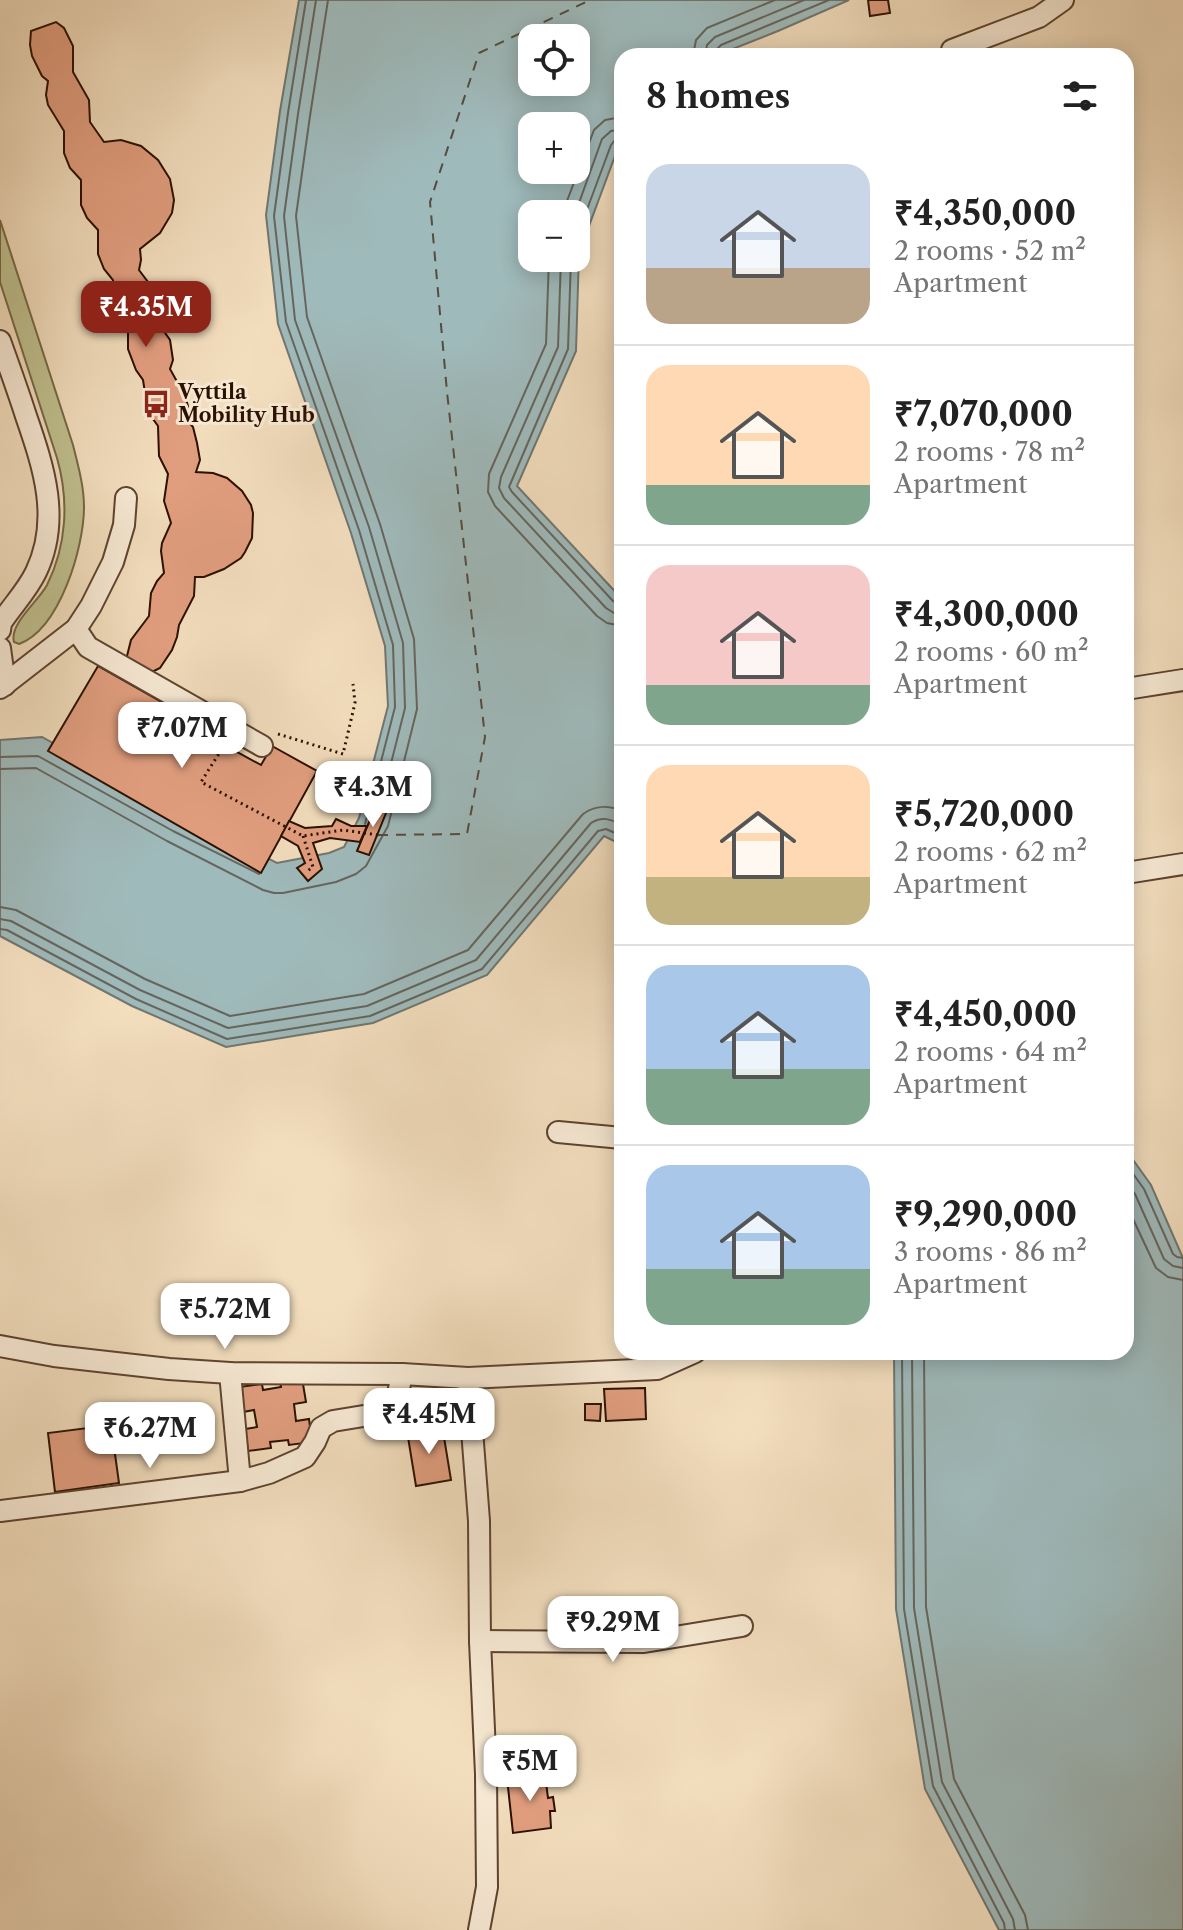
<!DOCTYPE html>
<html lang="en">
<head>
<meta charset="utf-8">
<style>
  body { margin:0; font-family:"Libre Caslon Text",serif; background:#f6f6f6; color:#222; height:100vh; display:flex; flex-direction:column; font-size:30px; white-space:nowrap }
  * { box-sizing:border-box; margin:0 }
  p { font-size:26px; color:#767676 }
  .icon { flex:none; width:44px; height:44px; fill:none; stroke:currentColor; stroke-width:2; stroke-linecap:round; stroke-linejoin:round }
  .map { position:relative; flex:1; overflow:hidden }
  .details { position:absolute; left:614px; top:48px; width:520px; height:1312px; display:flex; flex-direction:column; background:#fff; border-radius:24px; box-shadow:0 4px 20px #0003 }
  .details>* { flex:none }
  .controls { position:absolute; left:518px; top:24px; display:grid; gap:16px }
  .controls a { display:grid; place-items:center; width:72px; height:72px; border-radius:16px; background:#fff; box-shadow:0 4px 20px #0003; font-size:40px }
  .price { position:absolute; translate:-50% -68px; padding:0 18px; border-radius:16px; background:#fff; color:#222; font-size:26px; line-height:52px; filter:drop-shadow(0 2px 4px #0008) }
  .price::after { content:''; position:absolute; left:50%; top:48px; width:24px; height:18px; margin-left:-12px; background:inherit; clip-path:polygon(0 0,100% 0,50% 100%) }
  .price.current { background:#8f2418; color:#fff }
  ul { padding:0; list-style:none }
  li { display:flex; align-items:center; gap:24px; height:200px; padding:0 32px }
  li+li { border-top:2px solid #e0e0e0 }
  li span { display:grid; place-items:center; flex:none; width:224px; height:160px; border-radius:24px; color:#555 }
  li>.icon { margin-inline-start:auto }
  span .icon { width:96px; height:96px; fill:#fffc; stroke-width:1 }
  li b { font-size:34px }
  h2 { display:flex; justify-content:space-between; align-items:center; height:96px; padding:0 32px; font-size:34px }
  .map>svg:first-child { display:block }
  .green { fill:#bfbf8e; stroke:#766847; stroke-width:2 }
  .water { fill:#9fbabb; stroke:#717670; stroke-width:2; fill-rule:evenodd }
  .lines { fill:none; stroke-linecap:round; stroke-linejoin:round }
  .shore { stroke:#66655e; stroke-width:2 }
  .ferry { stroke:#544c41; stroke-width:2; stroke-dasharray:10 8; stroke-linecap:butt }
  .building { fill:#e19e7f; stroke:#2c1000; stroke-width:2 }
  .minor-casing { stroke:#5e432f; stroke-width:24 }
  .path { stroke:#2c1000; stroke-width:3; stroke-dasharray:2 4; stroke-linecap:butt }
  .minor { stroke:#f7e9d4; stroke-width:20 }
  .labels { text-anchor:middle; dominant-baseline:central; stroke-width:6; stroke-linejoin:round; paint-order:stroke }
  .poi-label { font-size:20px; font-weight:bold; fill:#2c1000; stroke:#f7e9d4; text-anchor:start }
</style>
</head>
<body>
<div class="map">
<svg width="1183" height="1930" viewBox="0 0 1183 1930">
  <rect width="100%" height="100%" fill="#f2ddbd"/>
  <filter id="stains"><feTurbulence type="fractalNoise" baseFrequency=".0025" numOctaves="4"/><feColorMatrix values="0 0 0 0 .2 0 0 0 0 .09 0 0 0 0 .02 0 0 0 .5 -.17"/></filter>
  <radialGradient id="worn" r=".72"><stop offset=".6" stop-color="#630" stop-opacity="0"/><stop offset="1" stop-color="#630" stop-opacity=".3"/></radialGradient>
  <path class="green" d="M 0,220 L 73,445 C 78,465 84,486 84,507 C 84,547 60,629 19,644 L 14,642 C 9,624 38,602 47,585 C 67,545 69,500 57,458 L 0,282 Z"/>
  <g class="water">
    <path d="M 299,0 L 849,0 L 778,31 L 715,56 L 622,56 L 622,137 L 579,253 L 576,351 L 517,486 L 622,599 L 622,845 L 604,836 L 487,975 L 373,1023 L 226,1047 L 132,1006 L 0,936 L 0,740 L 42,737 L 181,815 L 277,863 L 329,853 L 344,847 L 359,818 L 388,706 L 385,646 L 351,533 L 278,324 L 266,215 L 280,111 ZM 532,38 L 576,38 L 576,82 L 532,82 ZM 532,126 L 576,126 L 576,170 L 532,170 ZM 532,214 L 576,214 L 576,258 L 532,258 Z"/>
    <path d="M 1126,1150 L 1151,1185 L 1183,1258 L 1183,1930 L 999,1930 L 925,1789 L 896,1609 L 894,1352 L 1126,1352 Z"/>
  </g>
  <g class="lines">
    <g class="shore">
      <path d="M 306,0 L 288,113 L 274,216 L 286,322 L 359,530 L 393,645 L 395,707 L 365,824"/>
      <path d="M 316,0 L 298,114 L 284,216 L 295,320 L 369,527 L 403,643 L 405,708 L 381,803"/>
      <path d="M 693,56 L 696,40 L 707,28 L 775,0"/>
      <path d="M 705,56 L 707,45 L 715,37 L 804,0"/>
      <path d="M 715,56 L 716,50 L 721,45 L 829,0"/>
      <path d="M 562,214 L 594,130 L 605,120 L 622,117"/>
      <path d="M 575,214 L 602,139 L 611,131 L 622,129"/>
      <path d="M 576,239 L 611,145 L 615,140 L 622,139"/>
      <path d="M 549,258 L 546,344 L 489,474 L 488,492 L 495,506 L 597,616 L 607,623 L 622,626"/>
      <path d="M 561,258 L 558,347 L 501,477 L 499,488 L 504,498 L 606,608 L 614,613 L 622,614"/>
      <path d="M 571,258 L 568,349 L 509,487 L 512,492 L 613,601 L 622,604"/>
      <path d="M 0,757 L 38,756 L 173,831 L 259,874"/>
      <path d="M 0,769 L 36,768 L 167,841 L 263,890 L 274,893 L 283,893 L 336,882 L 356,874 L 366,866 L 388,826 L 417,709 L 414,639 L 380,524 L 307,317 L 296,216 L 310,116 L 328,0"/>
      <path d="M 0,907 L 16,910 L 145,979 L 230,1016 L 364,994 L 468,950 L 583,814 C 596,805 608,805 622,811"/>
      <path d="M 0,919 L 11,921 L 140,990 L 228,1028 L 367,1006 L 476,960 L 591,823 C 602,816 611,819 622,825"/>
      <path d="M 0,929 L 7,930 L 136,999 L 227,1039 L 370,1016 L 482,969 L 598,831 L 606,829 L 622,836"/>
      <path d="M 1126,1164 L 1144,1189 L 1173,1254 L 1177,1257 L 1183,1258"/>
      <path d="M 1126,1181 L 1135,1194 L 1164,1259 L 1173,1266 L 1183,1268"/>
      <path d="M 1126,1204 L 1156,1268 L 1168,1277 L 1183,1280"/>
      <path d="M 902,1352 L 904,1609 L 933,1786 L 1004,1923 L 1005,1930"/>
      <path d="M 912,1352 L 914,1608 L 942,1782 L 1013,1919 L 1015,1930"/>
      <path d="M 924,1352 L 926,1607 L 954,1779 L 1025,1915 L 1028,1930"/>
    </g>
    <path class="ferry" d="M 378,835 L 467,834 L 485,737 L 447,392 L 430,202 L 479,53 L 590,0"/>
  </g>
  <g class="building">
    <path d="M 868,0 L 888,0 L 890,13 L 870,16 Z"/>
    <path d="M 56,22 L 64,28 L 73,46 L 73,72 L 89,100 L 90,122 L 104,142 L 121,140 L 141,146 L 158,160 L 170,179 L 174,200 L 172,213 L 160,233 L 140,249 L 141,260 L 139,270 L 151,286 L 156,307 L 156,320 L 170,340 L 173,360 L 170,369 L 185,396 L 188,406 L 187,420 L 193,427 L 197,443 L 200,460 L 196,472 L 213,473 L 227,478 L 242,491 L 251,505 L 253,513 L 252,538 L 245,552 L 241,558 L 224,569 L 204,577 L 195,577 L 194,596 L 179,625 L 177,637 L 172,650 L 160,668 L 150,673 L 126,660 L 131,640 L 149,616 L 151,593 L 157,581 L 164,573 L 161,551 L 162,543 L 171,523 L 164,501 L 168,474 L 159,456 L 158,426 L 148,412 L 143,380 L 136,370 L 128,349 L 128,331 L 115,306 L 113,299 L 113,280 L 104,269 L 98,254 L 98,230 L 87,218 L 81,205 L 81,180 L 70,168 L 64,153 L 64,131 L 48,105 L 46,95 L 48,81 L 42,76 L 32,56 L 30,45 L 31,31 Z"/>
    <path d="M 98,666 L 188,717 L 186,724 L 261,765 L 272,746 L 317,771 L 261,873 L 48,751 Z"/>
    <path d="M 377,803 L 388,808 L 369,855 L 357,851 Z"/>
    <path d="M 336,819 L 351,826 L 367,826 L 360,842 L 330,838 L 313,843 L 322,869 L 308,881 L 297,868 L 305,863 L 298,846 L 281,836 L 289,821 L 305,828 L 332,826 Z"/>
    <path d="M 302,1378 L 306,1402 L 294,1404 L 296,1421 L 309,1419 L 312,1442 L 289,1445 L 288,1440 L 270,1442 L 271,1448 L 248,1451 L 245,1429 L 257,1427 L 254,1410 L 243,1412 L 239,1387 L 262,1384 L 263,1390 L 281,1387 L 280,1381 Z"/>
    <path d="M 645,1388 L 646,1419 L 606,1421 L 604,1389 Z"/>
    <path d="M 585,1404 L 601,1404 L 600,1421 L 585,1420 Z"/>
    <path d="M 111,1425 L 119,1483 L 55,1492 L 48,1433 Z"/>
    <path d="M 442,1425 L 451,1480 L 416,1486 L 407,1431 Z"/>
    <path d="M 545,1774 L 548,1798 L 553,1797 L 555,1811 L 550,1811 L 551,1828 L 513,1833 L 507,1778 Z"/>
  </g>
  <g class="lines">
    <defs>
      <g id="minor">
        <path d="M 952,50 L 1039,17 L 1063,0"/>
        <path d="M 0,341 C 9,366 18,391 26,416 C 44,468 61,520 36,572 C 27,591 12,606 1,623 L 0,630"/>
        <path d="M 76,629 L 88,647 L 262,746"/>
        <path d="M 0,648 L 5,685"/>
        <path d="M 0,688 L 76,629 L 91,606 L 113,562 L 124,525 L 126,498"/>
        <path d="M 1126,689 L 1183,680"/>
        <path d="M 1126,873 L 1183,864"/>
        <path d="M 558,1132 L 622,1138"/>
        <path d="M 0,1346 L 54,1356 L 169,1369 L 230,1373 L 402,1374 L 468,1378 L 479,1521 L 480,1641 L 486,1774 L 487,1887 L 479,1930"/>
        <path d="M 468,1378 L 657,1369 L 695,1352"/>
        <path d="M 240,1481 L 269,1473 L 305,1457 L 315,1442 L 321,1428 L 333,1421 L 388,1412 L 396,1403 L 402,1374"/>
        <path d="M 0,1511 L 240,1481 L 230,1373"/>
        <path d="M 480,1641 L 644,1642 L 742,1626"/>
      </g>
    </defs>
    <use href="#minor" class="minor-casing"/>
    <g class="path">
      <path d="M 278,734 L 343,754 L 355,703 L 353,684"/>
      <path d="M 225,744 L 201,782 L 303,836 L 343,830 L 378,835"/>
      <path d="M 303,836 L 313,867 L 306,872"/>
    </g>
    <use href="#minor" class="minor"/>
  </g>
  <defs>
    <symbol id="bus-bare" viewBox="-9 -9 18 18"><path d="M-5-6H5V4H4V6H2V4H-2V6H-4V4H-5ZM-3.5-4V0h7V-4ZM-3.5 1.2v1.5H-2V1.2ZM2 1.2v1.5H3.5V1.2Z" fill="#8f2418" stroke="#f7e9d4" stroke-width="2.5" paint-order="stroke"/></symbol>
  </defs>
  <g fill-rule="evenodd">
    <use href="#bus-bare" x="136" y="384" width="40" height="40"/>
  </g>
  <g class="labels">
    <g class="poi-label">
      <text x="178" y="392">Vyttila<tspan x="178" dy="23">Mobility Hub</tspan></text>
    </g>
  </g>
  <rect width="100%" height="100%" filter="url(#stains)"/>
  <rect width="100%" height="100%" fill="url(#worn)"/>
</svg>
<div class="controls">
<a><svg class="icon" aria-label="locate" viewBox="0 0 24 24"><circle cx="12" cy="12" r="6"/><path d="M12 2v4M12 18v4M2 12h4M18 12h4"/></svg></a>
<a>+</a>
<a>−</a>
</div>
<b class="price current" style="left:146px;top:349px">₹4.35M</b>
<b class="price" style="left:182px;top:770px">₹7.07M</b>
<b class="price" style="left:373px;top:829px">₹4.3M</b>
<b class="price" style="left:225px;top:1351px">₹5.72M</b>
<b class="price" style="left:429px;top:1456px">₹4.45M</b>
<b class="price" style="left:150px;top:1470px">₹6.27M</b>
<b class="price" style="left:613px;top:1664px">₹9.29M</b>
<b class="price" style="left:530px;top:1803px">₹5M</b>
<section class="details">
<h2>8 homes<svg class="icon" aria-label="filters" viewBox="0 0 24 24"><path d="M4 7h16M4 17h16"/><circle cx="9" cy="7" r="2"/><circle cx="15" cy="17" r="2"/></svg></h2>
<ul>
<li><span style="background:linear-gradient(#c9d6e8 65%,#b9a48a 0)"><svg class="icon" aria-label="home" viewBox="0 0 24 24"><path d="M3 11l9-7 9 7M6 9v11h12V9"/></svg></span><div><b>₹4,350,000</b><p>2 rooms · 52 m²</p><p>Apartment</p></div></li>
<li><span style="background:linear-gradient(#ffd9b3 75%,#7fa58c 0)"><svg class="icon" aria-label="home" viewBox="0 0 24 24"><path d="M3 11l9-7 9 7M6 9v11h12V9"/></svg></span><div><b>₹7,070,000</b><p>2 rooms · 78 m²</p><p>Apartment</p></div></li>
<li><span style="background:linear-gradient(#f6c9c9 75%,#7fa58c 0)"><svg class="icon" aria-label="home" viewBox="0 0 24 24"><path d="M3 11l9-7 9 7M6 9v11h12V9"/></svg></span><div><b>₹4,300,000</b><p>2 rooms · 60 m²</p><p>Apartment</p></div></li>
<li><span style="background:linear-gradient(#ffd9b3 70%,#c2b280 0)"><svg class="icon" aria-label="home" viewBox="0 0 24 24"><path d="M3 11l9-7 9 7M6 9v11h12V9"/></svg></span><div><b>₹5,720,000</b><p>2 rooms · 62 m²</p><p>Apartment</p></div></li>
<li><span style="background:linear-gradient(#a9c7e8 65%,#7fa58c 0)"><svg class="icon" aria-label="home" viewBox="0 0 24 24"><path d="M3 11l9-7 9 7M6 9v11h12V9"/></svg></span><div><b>₹4,450,000</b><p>2 rooms · 64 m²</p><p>Apartment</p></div></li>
<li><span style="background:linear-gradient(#a9c7e8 65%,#7fa58c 0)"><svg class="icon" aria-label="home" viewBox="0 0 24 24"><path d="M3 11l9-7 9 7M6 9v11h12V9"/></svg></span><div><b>₹9,290,000</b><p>3 rooms · 86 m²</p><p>Apartment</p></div></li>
</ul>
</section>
</div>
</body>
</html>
